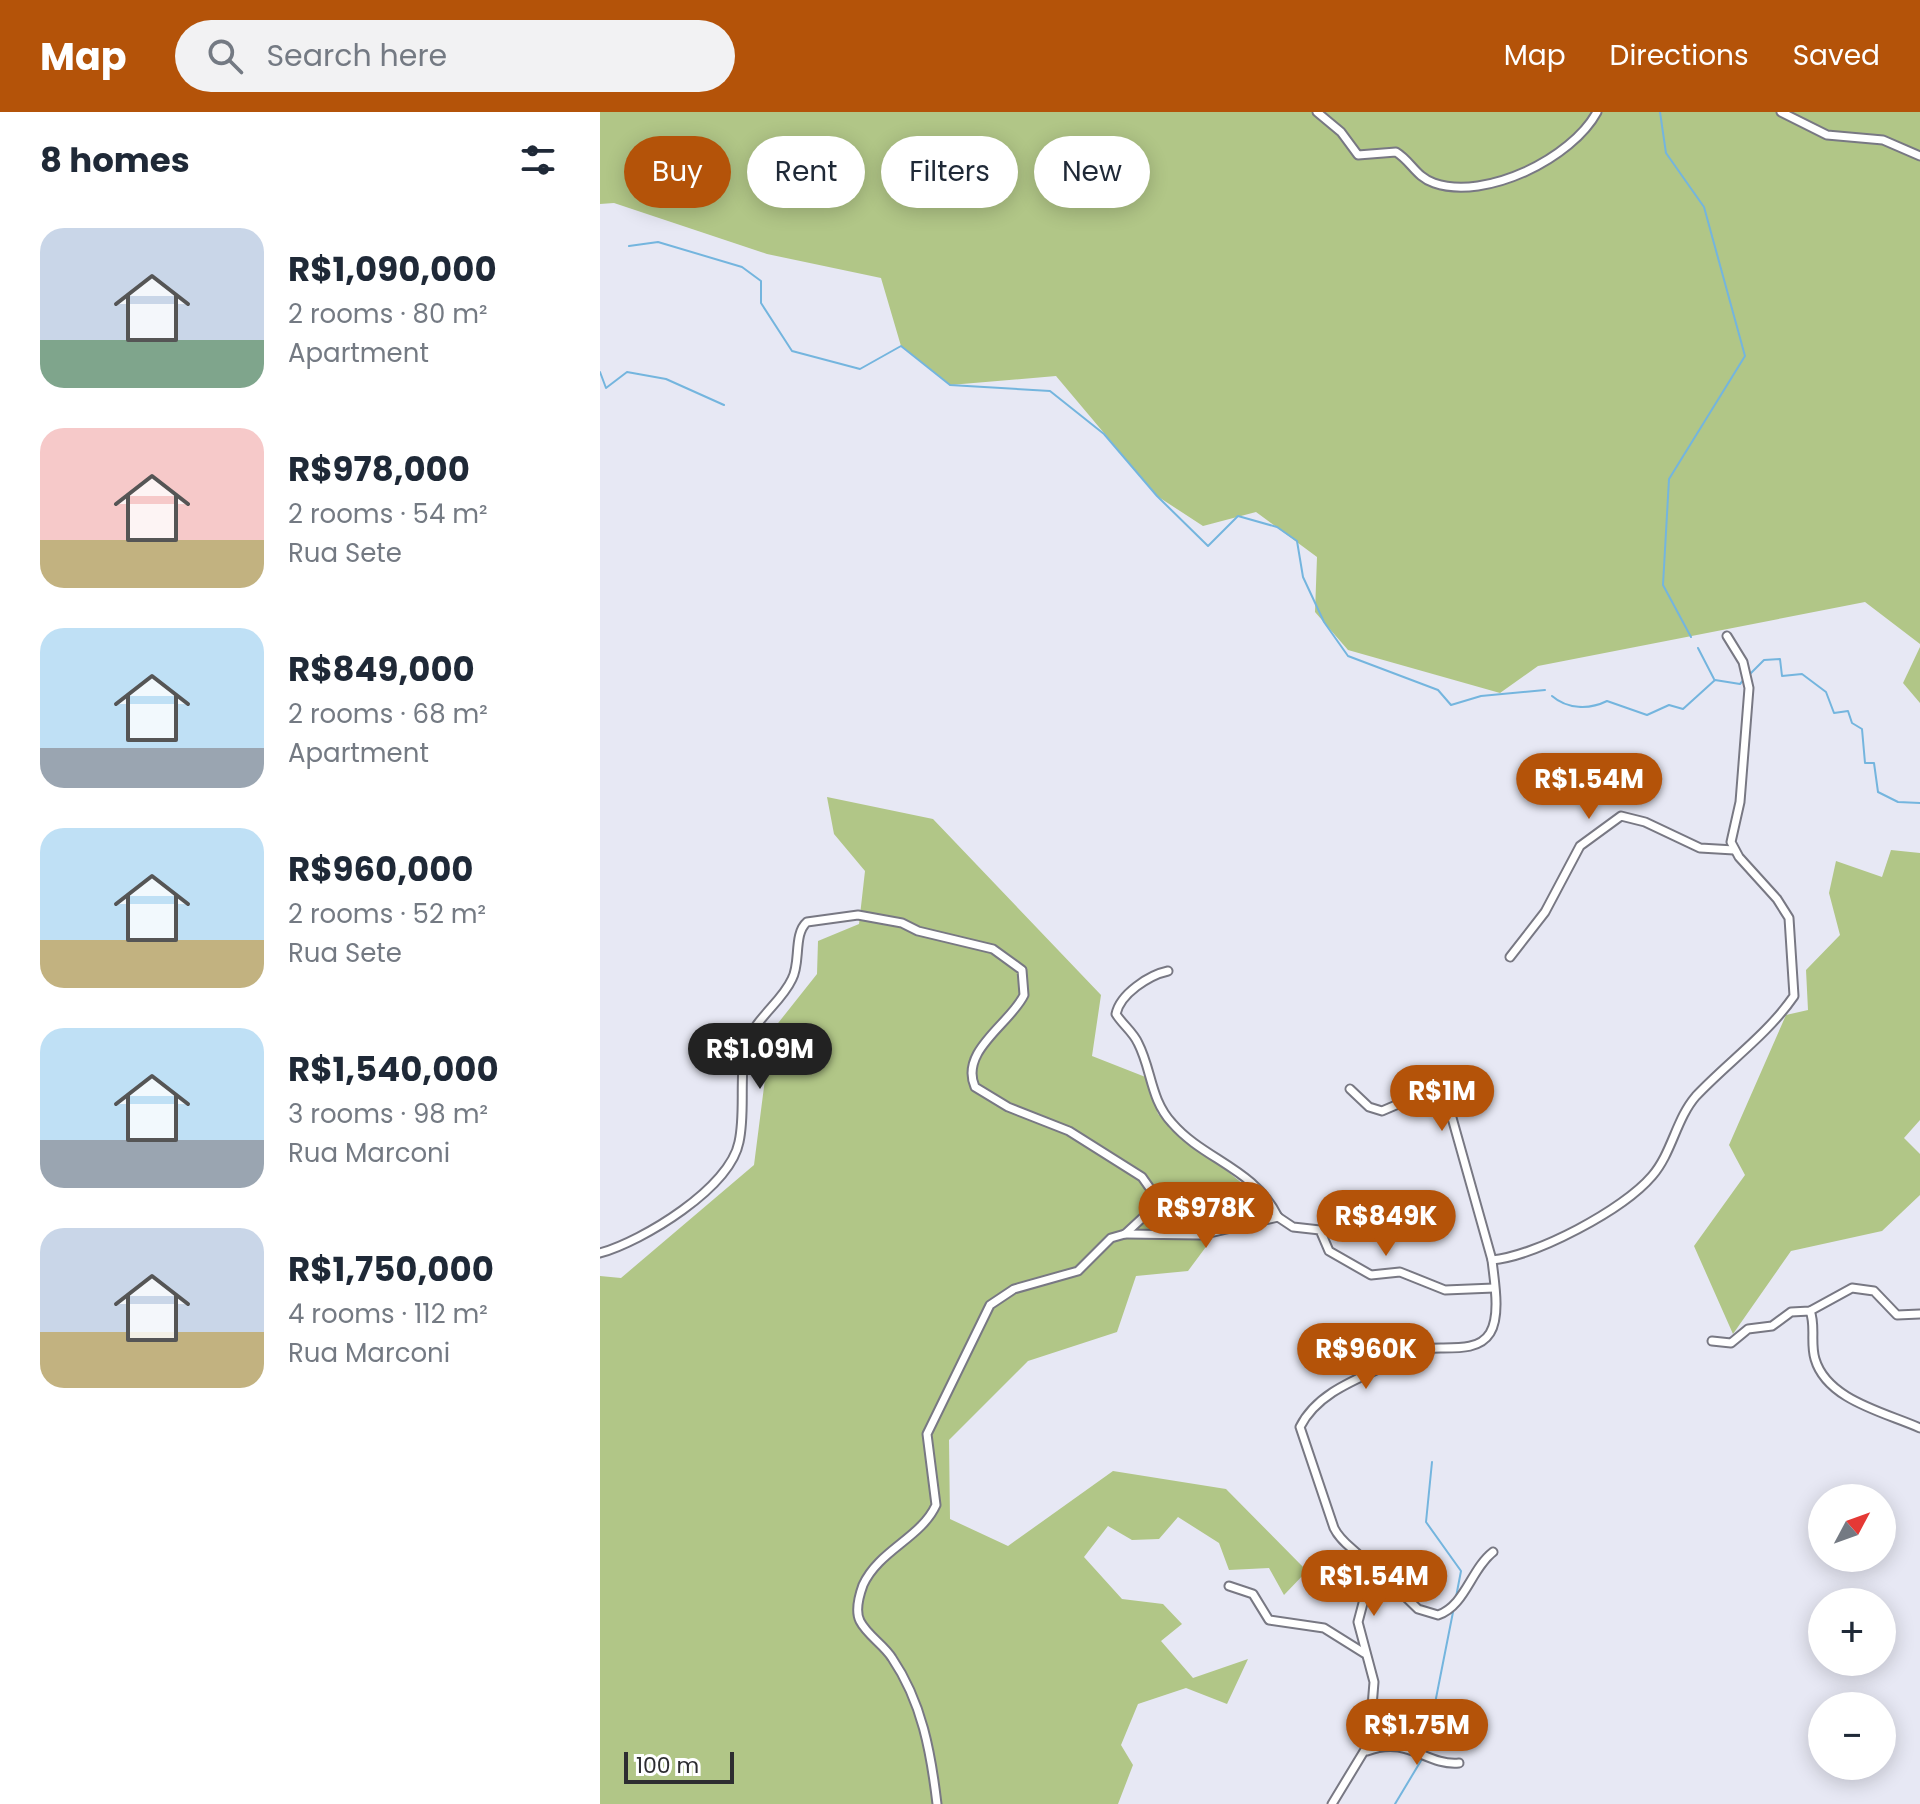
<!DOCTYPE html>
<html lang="en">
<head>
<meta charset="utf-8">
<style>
  body { margin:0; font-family:Poppins,sans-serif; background:#f2f2f3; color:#1f2937; height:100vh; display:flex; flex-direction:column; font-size:30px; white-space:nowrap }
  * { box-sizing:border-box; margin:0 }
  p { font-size:26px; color:#747a83 }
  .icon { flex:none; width:44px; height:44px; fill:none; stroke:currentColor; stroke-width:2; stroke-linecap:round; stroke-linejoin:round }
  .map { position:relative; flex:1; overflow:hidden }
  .panel { display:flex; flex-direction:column; background:#fff; width:600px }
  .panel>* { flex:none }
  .guide { position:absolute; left:24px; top:24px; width:760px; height:72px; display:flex; gap:16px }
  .needle { width:52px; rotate:49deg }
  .buttons { position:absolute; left:1208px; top:1372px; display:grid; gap:16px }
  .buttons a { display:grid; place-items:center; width:88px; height:88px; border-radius:50%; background:#fff; box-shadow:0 4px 20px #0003; font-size:40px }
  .scale { position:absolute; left:24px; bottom:20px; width:110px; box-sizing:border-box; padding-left:8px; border:4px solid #2d2d31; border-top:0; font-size:22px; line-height:28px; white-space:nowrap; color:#2d2d31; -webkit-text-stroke:6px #fff; paint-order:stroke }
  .price { position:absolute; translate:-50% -68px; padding:0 18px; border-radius:28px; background:#b45309; color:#fff; font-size:26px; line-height:52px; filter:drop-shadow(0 2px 4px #0008) }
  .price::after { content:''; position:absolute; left:50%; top:48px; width:24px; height:18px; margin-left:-12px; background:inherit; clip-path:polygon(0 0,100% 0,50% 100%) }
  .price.on { background:#222; color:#fff }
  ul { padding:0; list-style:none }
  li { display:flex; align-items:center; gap:24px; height:200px; padding:0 40px }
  li span { display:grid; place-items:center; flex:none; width:224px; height:160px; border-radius:24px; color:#555 }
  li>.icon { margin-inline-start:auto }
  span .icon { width:96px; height:96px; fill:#fffc; stroke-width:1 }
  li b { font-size:34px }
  h2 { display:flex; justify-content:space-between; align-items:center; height:96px; padding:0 40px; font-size:34px }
  .pill { padding:0 28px; border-radius:36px; background:#fff; box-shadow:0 4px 20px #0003; font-size:28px; line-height:72px }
  .pill.on { background:#b45309; color:#fff }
  header { display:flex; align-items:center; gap:48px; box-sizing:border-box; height:112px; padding:0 40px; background:#b45309; color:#fff }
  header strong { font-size:38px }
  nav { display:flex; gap:44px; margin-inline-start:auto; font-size:28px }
  .search { width:560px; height:72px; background:#f2f2f3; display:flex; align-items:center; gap:20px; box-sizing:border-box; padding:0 28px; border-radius:44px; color:#747a83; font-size:30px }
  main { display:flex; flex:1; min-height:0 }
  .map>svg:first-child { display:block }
  .green { fill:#b1c687 }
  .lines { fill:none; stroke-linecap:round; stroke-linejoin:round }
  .stream { stroke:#74b5de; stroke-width:2 }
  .street-casing { stroke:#787883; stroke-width:11 }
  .street { stroke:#fff; stroke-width:7 }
</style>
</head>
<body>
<header>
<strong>Map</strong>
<div class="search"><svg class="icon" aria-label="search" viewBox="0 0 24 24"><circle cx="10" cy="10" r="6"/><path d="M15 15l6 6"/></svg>Search here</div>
<nav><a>Map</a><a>Directions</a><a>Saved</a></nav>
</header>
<main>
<section class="panel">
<h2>8 homes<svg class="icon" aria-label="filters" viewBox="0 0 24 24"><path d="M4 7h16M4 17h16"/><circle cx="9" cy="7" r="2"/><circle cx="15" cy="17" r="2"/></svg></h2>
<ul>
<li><span style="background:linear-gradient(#c9d6e8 70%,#7fa58c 0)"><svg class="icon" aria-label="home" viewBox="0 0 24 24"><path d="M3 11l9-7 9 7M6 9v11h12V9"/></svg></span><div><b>R$1,090,000</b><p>2 rooms · 80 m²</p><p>Apartment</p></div></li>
<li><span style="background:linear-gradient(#f6c9c9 70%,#c2b280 0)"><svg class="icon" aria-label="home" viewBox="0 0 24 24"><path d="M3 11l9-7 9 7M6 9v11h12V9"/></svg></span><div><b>R$978,000</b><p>2 rooms · 54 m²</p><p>Rua Sete</p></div></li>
<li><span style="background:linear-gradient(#bfe0f5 75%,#9aa5b1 0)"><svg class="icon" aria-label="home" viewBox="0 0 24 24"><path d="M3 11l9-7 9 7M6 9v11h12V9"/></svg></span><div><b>R$849,000</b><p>2 rooms · 68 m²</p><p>Apartment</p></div></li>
<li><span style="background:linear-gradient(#bfe0f5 70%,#c2b280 0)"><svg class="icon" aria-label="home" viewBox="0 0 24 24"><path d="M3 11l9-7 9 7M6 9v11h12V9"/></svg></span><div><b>R$960,000</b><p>2 rooms · 52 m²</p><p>Rua Sete</p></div></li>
<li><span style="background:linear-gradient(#bfe0f5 70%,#9aa5b1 0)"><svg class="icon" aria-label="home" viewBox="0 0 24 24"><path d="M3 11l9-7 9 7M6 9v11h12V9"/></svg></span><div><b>R$1,540,000</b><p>3 rooms · 98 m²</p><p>Rua Marconi</p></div></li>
<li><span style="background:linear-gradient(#c9d6e8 65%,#c2b280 0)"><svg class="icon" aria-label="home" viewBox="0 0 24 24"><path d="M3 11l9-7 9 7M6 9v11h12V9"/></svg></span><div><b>R$1,750,000</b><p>4 rooms · 112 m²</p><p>Rua Marconi</p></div></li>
</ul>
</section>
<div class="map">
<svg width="1320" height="1692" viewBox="0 0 1320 1692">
  <rect width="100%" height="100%" fill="#e7e8f4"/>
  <g class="green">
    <path d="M 0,0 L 1320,0 L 1320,532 L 1265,490 L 938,554 L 900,581 L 748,538 L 715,500 L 717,445 L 656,400 L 603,414 L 557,384 L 456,264 L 350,273 L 301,234 L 281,166 L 167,142 L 14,91 L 0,92 Z"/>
    <path d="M 1320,535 L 1320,591 L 1303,571 Z"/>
    <path d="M 227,685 L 333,707 L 501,883 L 492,944 L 548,966 L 558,1002 L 649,1077 L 588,1159 L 536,1164 L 517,1220 L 428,1249 L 349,1328 L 350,1407 L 408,1434 L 513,1359 L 626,1377 L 707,1459 L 684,1483 L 669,1456 L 629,1458 L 619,1431 L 578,1405 L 559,1427 L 532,1428 L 508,1414 L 484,1445 L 522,1487 L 563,1492 L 582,1512 L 561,1529 L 593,1566 L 648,1547 L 627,1592 L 586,1576 L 538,1592 L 521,1633 L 533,1653 L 518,1692 L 0,1692 L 0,1164 L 21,1166 L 154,1053 L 171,920 L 217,862 L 218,829 L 259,812 L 265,759 L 234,722 Z"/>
    <path d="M 1291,738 L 1320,741 L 1320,1008 L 1304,1026 L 1320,1042 L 1320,1083 L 1282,1119 L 1191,1139 L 1133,1222 L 1094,1134 L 1145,1063 L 1129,1033 L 1186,903 L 1208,898 L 1206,858 L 1240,823 L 1229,781 L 1236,749 L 1282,765 Z"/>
  </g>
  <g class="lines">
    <g class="stream">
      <path d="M 1060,0 L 1066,41 L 1104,95 L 1145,244 L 1069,367 L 1063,473 L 1091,525"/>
      <path d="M 29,134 L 58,130 L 142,155 L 161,169 L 161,191 L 192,239 L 260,257 L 301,234 L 350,273 L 450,279 L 504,322 L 557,384 L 608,434 L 638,404 L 677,415 L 697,429 L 703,465 L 724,510 L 748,544 L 838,578 L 851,593 L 881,584 L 945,578"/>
      <path d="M 0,260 L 6,276 L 27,260 L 66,267 L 124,293"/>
      <path d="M 1098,536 L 1114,567"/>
      <path d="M 1150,562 L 1164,548 L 1180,547 L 1182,564 L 1202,562 L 1226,580 L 1234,601 L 1248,599 L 1252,611 L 1262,617 L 1265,651 L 1274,651 L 1278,680 L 1298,690 L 1320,691"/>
      <path d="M 952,584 C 967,597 989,598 1007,589 L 1047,603 L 1069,593 L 1083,597 L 1115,568 L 1140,572 L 1145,566"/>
      <path d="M 832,1350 L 826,1410 L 861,1459 L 856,1485"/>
      <path d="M 825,1642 L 854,1495"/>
      <path d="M 795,1692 L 822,1647"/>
    </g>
    <defs>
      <g id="street">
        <path d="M 717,0 L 741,20 L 758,43 L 796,40 C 811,49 816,65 834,71 C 886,89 972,46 997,0"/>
        <path d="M 1181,0 L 1227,23 L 1283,28 L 1320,44"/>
        <path d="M 910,845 L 945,800 L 980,734 L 1021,704 L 1045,710 L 1100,736 L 1134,738"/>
        <path d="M 568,859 C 549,863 520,882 516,902 C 522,912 533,920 538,931 C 552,958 550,987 572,1011 C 604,1048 654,1056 678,1105"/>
        <path d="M 750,977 L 769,995 L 782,999 L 824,981 L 847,988 L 892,1148 C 894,1168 901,1203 890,1221 C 876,1244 838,1232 815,1238 C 803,1241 794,1250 783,1255 C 752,1269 716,1283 700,1315 L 734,1416 C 744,1437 769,1442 773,1468"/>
        <path d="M 678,1105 L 693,1115 L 720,1118 L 729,1139 L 771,1163 L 800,1160 L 845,1178 L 894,1176"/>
        <path d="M 525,1122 L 601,1123 L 678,1105"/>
        <path d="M 0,1141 C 43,1129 130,1076 139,1030 C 146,999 138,962 147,932 C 155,906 181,891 192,867 C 201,851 193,822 207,810 L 258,803 L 302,811 L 318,819 L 393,837 L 422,858 L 424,883 C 411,911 359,939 375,975 L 408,995 L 469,1019 L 542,1065 L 554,1082 L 552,1097 L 525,1122 L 511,1126 L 478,1159 L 414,1177 L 390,1193 L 327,1322 L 336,1393 C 321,1426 279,1438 263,1473 C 259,1484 255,1499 260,1509 C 267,1523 284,1533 292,1546 C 322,1590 331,1641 337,1692"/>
        <path d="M 892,1148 C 936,1144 1023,1098 1052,1064 C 1072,1041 1076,1007 1096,984 C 1128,950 1167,923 1194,884 L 1189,806 L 1177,787 L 1139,745 L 1131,730 L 1140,690 L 1149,576 L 1143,550 L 1127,524"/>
        <path d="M 1210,1199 C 1216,1213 1210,1231 1215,1247 C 1227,1288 1284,1300 1320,1316"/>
        <path d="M 1112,1229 L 1131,1231 L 1148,1217 L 1172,1214 L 1191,1200 L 1210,1199 L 1252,1176 L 1274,1179 L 1297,1203 L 1320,1202"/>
        <path d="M 629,1474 L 653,1482 L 669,1508 L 724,1516 L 764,1541"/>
        <path d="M 767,1639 C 809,1623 825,1654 859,1651"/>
        <path d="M 732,1692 L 769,1631 L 774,1570 L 758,1510 L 767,1476 L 777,1464 L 784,1464 L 818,1497 L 838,1503 C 865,1494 871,1457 893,1440"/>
      </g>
    </defs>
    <use href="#street" class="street-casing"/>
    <use href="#street" class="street"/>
  </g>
</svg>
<div class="buttons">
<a><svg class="needle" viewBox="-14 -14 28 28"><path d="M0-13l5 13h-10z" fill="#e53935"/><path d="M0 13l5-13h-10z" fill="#747a83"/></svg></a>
<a>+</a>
<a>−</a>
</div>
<div class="scale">100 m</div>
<b class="price" style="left:989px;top:709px">R$1.54M</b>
<b class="price on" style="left:160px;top:979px">R$1.09M</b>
<b class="price" style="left:842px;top:1021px">R$1M</b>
<b class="price" style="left:606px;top:1138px">R$978K</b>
<b class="price" style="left:786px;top:1146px">R$849K</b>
<b class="price" style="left:766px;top:1279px">R$960K</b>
<b class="price" style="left:774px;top:1506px">R$1.54M</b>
<b class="price" style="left:817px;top:1655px">R$1.75M</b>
<div class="guide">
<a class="pill on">Buy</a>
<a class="pill">Rent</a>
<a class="pill">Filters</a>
<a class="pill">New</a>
</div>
</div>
</main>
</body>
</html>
